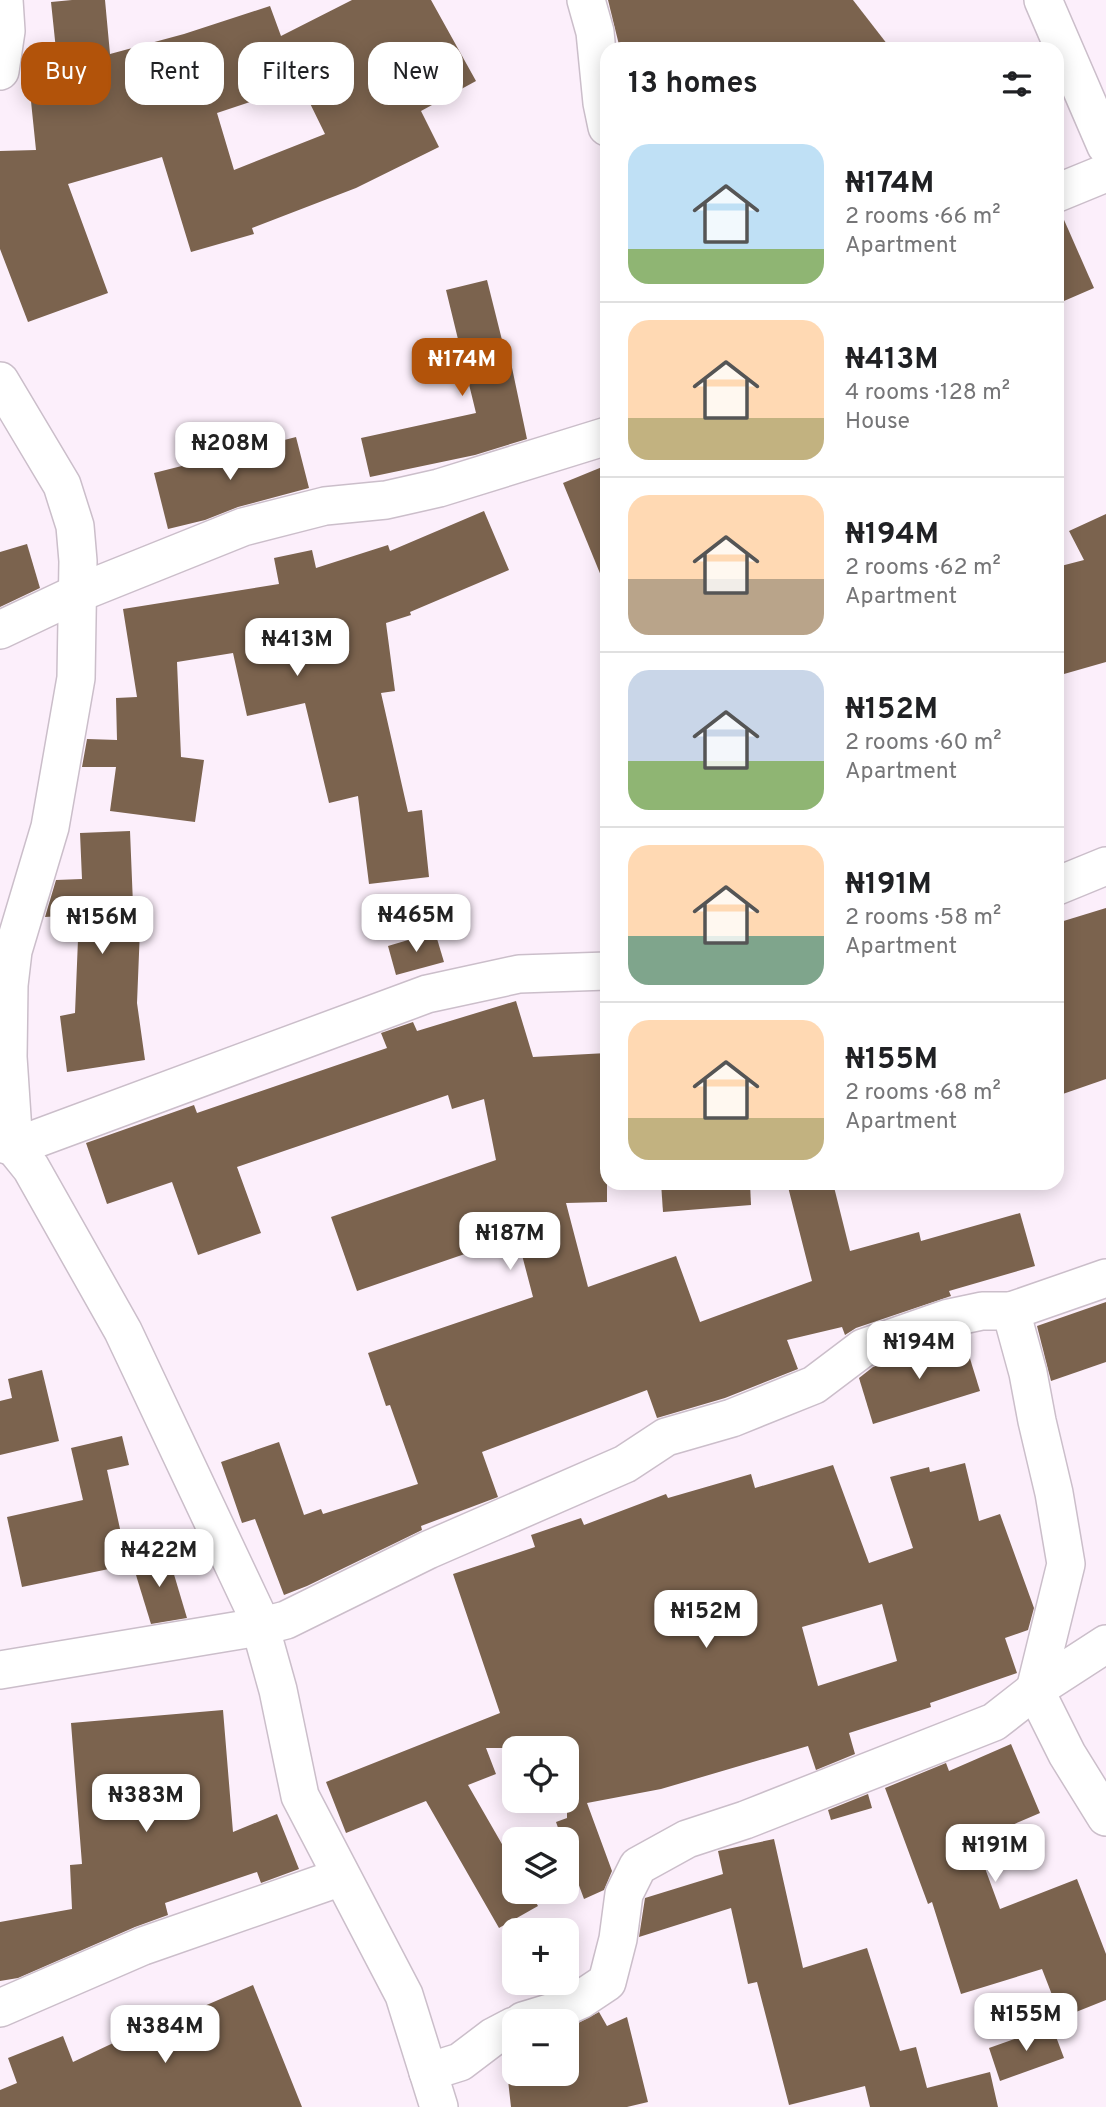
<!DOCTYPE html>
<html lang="en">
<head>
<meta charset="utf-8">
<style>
  body { margin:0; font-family:Overpass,sans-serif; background:#f6f6f6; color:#202124; height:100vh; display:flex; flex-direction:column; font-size:26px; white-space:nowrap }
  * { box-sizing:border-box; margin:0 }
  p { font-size:23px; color:#757577 }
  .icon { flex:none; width:38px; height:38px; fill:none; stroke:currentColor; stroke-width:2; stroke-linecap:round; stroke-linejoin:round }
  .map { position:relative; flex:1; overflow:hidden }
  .sheet { position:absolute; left:600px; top:42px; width:464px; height:1148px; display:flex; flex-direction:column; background:#fff; border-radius:21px; box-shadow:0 4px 18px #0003 }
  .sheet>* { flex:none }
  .guide { position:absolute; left:21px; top:42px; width:474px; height:63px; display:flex; gap:14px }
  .controls { position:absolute; left:502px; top:1736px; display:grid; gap:14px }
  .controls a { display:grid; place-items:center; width:77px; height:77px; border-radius:14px; background:#fff; box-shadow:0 4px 18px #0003; font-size:35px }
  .price { position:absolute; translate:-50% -60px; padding:0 16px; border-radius:14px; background:#fff; color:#222; font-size:23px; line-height:46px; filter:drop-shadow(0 2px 4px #0008) }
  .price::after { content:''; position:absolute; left:50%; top:42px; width:21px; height:16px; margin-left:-10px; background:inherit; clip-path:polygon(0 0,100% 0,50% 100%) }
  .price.current { background:#b2530a; color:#fff }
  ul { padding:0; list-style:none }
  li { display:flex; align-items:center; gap:21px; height:175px; padding:0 28px }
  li+li { border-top:2px solid #e0e0e0 }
  li span { display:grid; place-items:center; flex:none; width:196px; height:140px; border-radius:21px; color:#555 }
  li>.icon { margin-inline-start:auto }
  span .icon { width:84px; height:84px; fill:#fffc; stroke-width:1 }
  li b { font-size:30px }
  h2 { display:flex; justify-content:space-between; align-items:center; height:84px; padding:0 28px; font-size:30px }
  .pill { padding:0 24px; border-radius:21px; background:#fff; box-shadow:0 4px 18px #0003; font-size:24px; line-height:63px }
  .pill.current { background:#b2530a; color:#fff }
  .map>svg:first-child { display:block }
  .building { fill:#7b634e; fill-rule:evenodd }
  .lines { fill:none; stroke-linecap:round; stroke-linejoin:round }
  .minor-casing { stroke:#cbbeca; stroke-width:40 }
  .minor { stroke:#fff; stroke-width:37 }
</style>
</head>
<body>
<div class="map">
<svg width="1106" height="2107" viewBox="0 0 1106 2107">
  <rect width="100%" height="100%" fill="#fceffb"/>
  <g class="building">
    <path d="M 72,0 L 105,0 L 110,54 L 184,34 L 270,6 L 281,36 L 352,0 L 431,0 L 476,81 L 421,111 L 439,147 L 356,188 L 252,228 L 254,234 L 191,252 L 162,157 L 68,184 L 108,293 L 28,322 L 0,249 L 0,151 L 36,150 L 28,72 L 58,69 L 51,2 ZM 301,85 L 325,134 L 234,170 L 217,113 Z"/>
    <path d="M 608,0 L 853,0 L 891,49 L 620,49 Z"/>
    <path d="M 1061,213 L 1094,288 L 1057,304 L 1057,214 Z"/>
    <path d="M 487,280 L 508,364 L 511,363 L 527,439 L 475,455 L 370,477 L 361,438 L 476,413 L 446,290 Z"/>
    <path d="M 296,437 L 309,488 L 238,507 L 205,520 L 168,529 L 154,473 Z"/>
    <path d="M 607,465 L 607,588 L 606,588 L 563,483 Z"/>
    <path d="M 484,511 L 509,570 L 410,612 L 411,615 L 386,623 L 395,691 L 381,693 L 408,812 L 422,810 L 429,877 L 369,884 L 358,796 L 329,803 L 305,703 L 247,716 L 233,653 L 177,662 L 181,757 L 204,760 L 195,822 L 110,811 L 116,767 L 82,767 L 87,739 L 117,740 L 116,698 L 137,697 L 123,609 L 279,584 L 274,558 L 312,550 L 316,568 L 388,545 L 390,551 Z"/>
    <path d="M 1106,514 L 1106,662 L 1057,676 L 1057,567 L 1084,560 L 1069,531 Z"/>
    <path d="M 27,544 L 40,588 L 0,607 L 0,552 Z"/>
    <path d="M 130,831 L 134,929 L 140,929 L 137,1003 L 145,1060 L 67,1072 L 60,1016 L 75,1013 L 79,915 L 45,917 L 56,880 L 82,879 L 80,833 Z"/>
    <path d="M 1106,908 L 1106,1079 L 1057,1096 L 1057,923 Z"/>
    <path d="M 435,932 L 444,962 L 396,975 L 388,946 Z"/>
    <path d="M 516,1001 L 533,1057 L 607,1053 L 607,1202 L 566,1203 L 588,1287 L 676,1256 L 700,1322 L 812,1281 L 787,1183 L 833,1183 L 850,1251 L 919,1232 L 921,1241 L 1020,1213 L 1035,1266 L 949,1291 L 951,1296 L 856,1328 L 845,1335 L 842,1327 L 787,1340 L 798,1369 L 725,1398 L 657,1418 L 647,1390 L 482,1452 L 498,1497 L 421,1526 L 422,1530 L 307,1586 L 284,1595 L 255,1519 L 242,1523 L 221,1462 L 279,1442 L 304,1515 L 321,1509 L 323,1514 L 418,1484 L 390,1405 L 386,1406 L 368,1353 L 533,1297 L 517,1236 L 357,1291 L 331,1217 L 496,1160 L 484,1099 L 452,1109 L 448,1095 L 237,1167 L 261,1233 L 198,1255 L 172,1182 L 107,1204 L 86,1143 L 194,1105 L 197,1113 L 387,1048 L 381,1033 L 413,1022 L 417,1031 Z"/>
    <path d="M 661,1183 L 750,1183 L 751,1205 L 663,1212 Z"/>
    <path d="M 1106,1302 L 1106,1362 L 1051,1381 L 1037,1326 Z"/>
    <path d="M 963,1336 L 980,1391 L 873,1424 L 859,1378 L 873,1367 Z"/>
    <path d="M 42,1370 L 59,1441 L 0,1455 L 0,1401 L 12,1398 L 8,1379 Z"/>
    <path d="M 122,1436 L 129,1465 L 107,1470 L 128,1565 L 22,1587 L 7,1517 L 83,1500 L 71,1448 Z"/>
    <path d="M 965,1463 L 979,1521 L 1000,1514 L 1034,1608 L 1028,1630 L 1005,1638 L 1017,1673 L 930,1703 L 931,1707 L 849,1733 L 855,1754 L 816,1770 L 808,1746 L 661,1789 L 587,1803 L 612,1871 L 604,1890 L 584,1899 L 567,1853 L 567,1839 L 562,1839 L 556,1822 L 567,1818 L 567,1748 L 486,1748 L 496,1774 L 468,1785 L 514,1865 L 514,1892 L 530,1892 L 538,1906 L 499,1928 L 426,1801 L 346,1833 L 326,1782 L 500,1713 L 453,1574 L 535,1547 L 531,1535 L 581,1518 L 584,1525 L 666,1494 L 668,1498 L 751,1474 L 755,1488 L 833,1465 L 869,1563 L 913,1548 L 890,1477 L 929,1467 L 930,1472 ZM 882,1604 L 897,1661 L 818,1686 L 802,1627 Z"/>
    <path d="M 167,1551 L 187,1618 L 151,1624 L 132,1562 Z"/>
    <path d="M 223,1710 L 233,1832 L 277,1814 L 299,1869 L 261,1883 L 257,1872 L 165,1903 L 168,1915 L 135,1927 L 18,1978 L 0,1981 L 0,1922 L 72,1909 L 70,1865 L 82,1864 L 71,1723 Z"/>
    <path d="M 1011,1744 L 1040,1813 L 975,1841 L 1000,1909 L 1077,1879 L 1106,1954 L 1106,2000 L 1061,2018 L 1042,1969 L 961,1994 L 932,1902 L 928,1904 L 885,1788 L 946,1763 L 949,1771 Z"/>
    <path d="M 868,1794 L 872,1808 L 831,1820 L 828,1810 Z"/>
    <path d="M 774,1839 L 803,1968 L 867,1948 L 900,2051 L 916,2047 L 927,2088 L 990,2072 L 998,2107 L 870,2107 L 865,2086 L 789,2105 L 757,1982 L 748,1984 L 731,1908 L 639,1937 L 645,1898 L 723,1874 L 718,1851 Z"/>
    <path d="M 253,1985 L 302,2107 L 0,2107 L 0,2090 L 17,2083 L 8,2058 L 63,2036 L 73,2062 L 162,2020 L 179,2013 L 181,2016 Z"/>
    <path d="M 599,2012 L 607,2026 L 627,2017 L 648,2102 L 627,2107 L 511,2107 L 508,2080 L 578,2072 L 567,2029 Z"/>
    <path d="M 1052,2026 L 1064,2058 L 1000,2081 L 989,2048 Z"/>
  </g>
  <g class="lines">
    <defs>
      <g id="minor">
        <path d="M 586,0 L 595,32 L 602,103 L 607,127"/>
        <path d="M 1043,0 L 1106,146"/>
        <path d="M 0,71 L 6,31 L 4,0"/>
        <path d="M 1057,193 L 1106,173"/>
        <path d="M 0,381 L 62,485 L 75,526 L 78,561 L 76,678 L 50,827 L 13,951 L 9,985 L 8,1057 L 14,1147 L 31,1168 L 123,1331 L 257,1615 L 278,1690 L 300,1796 L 404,1995 L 439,2107"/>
        <path d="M 0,630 L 76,594 L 243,527 L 325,506 L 386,500 L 439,488 L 607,436"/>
        <path d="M 1057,886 L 1106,866"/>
        <path d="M 0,1143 L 14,1147 L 427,994 L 519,974 L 607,971"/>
        <path d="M 1011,1311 L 1106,1278"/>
        <path d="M 0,1670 L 259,1627 L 286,1620 L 428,1550 L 625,1464 L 666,1437 L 732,1418 L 814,1385 L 863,1348 L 949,1318 L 982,1311 L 1011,1311 L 1028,1373 L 1037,1421 L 1054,1493 L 1066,1564 L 1035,1690 L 1067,1754 L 1106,1817"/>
        <path d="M 0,2008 L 143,1946 L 341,1877"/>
        <path d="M 523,2021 L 556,2011 L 580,2000 L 607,1982 L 618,1939 L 624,1894 L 638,1866 L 687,1839 L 745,1820 L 994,1722 L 1035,1690 L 1106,1644"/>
        <path d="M 428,2072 L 460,2062 L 493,2037 L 514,2026"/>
      </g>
    </defs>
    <use href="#minor" class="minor-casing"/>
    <use href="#minor" class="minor"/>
  </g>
</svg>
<div class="controls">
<a><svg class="icon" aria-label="locate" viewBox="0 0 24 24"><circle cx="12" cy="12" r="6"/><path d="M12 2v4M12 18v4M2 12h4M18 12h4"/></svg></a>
<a><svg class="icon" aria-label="layers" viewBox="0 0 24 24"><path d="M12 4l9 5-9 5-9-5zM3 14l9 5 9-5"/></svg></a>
<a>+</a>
<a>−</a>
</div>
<b class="price current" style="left:462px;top:398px">₦174M</b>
<b class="price" style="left:230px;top:482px">₦208M</b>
<b class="price" style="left:297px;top:678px">₦413M</b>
<b class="price" style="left:416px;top:954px">₦465M</b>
<b class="price" style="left:102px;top:956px">₦156M</b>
<b class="price" style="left:510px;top:1272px">₦187M</b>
<b class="price" style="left:919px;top:1381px">₦194M</b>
<b class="price" style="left:159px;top:1589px">₦422M</b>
<b class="price" style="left:706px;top:1650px">₦152M</b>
<b class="price" style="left:146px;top:1834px">₦383M</b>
<b class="price" style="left:995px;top:1884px">₦191M</b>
<b class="price" style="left:1026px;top:2053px">₦155M</b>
<b class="price" style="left:165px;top:2065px">₦384M</b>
<div class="guide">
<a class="pill current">Buy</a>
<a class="pill">Rent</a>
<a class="pill">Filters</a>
<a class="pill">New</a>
</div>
<section class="sheet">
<h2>13 homes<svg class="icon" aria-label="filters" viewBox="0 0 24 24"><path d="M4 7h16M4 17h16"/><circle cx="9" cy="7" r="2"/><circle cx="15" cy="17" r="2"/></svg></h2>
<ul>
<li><span style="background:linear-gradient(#bfe0f5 75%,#8fb573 0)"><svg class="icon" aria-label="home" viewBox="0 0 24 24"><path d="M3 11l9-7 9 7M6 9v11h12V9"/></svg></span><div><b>₦174M</b><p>2 rooms · 66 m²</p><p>Apartment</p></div></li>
<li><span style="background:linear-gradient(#ffd9b3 70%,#c2b280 0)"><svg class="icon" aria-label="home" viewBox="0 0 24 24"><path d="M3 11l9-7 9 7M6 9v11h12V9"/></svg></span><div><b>₦413M</b><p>4 rooms · 128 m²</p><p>House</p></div></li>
<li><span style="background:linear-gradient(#ffd9b3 60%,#b9a48a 0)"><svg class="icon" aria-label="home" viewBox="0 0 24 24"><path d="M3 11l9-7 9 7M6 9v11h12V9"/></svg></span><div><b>₦194M</b><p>2 rooms · 62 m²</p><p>Apartment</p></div></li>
<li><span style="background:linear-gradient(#c9d6e8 65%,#8fb573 0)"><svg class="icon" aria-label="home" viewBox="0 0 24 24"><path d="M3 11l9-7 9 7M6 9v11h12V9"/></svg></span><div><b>₦152M</b><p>2 rooms · 60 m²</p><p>Apartment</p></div></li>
<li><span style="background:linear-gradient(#ffd9b3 65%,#7fa58c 0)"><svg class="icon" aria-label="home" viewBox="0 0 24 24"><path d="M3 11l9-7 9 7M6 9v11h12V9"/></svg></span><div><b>₦191M</b><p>2 rooms · 58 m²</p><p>Apartment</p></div></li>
<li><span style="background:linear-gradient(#ffd9b3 70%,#c2b280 0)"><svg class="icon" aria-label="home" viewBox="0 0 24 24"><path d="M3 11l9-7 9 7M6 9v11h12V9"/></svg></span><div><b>₦155M</b><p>2 rooms · 68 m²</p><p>Apartment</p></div></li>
</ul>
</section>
</div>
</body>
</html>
